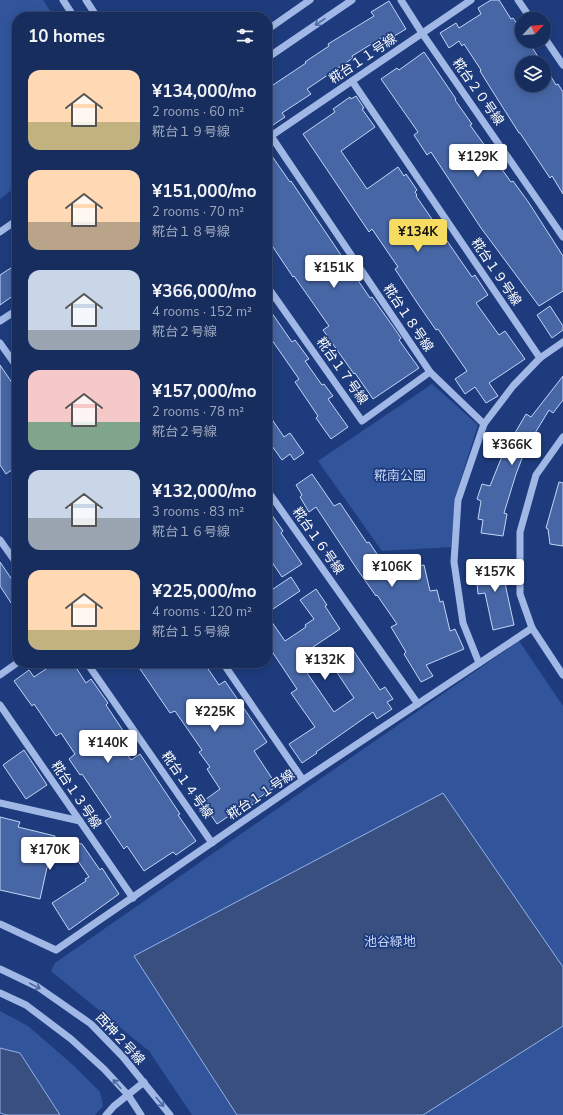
<!DOCTYPE html>
<html lang="en">
<head>
<meta charset="utf-8">
<style>
  body { margin:0; font-family:"Nunito Sans","Noto Sans JP",sans-serif; background:#1f3564; color:#f1f3f6; height:100vh; display:flex; flex-direction:column; font-size:15px; white-space:nowrap }
  * { box-sizing:border-box; margin:0 }
  p { font-size:13px; color:#9ea8bc }
  .icon { flex:none; width:22px; height:22px; fill:none; stroke:currentColor; stroke-width:2; stroke-linecap:round; stroke-linejoin:round }
  .map { position:relative; flex:1; overflow:hidden }
  .drawer { position:absolute; left:12px; top:12px; width:260px; height:656px; display:flex; flex-direction:column; background:#162d5e; border-radius:16px; box-shadow:0 2px 10px #0003,0 0 0 1px #354973 }
  .drawer>* { flex:none }
  .needle { width:26px; rotate:64deg }
  .fabs { position:absolute; left:515px; top:12px; display:grid; gap:8px }
  .fabs a { display:grid; place-items:center; width:36px; height:36px; border-radius:50%; background:#162d5e; box-shadow:0 2px 10px #0003,0 0 0 1px #354973; font-size:20px }
  .price { position:absolute; translate:-50% -34px; padding:0 9px; border-radius:4px; background:#fff; color:#222; font-size:13px; line-height:26px; filter:drop-shadow(0 1px 2px #0008) }
  .price::after { content:''; position:absolute; left:50%; top:24px; width:12px; height:9px; margin-left:-6px; background:inherit; clip-path:polygon(0 0,100% 0,50% 100%) }
  .price.on { background:#f6dc60; color:#111 }
  ul { padding:0; list-style:none }
  li { display:flex; align-items:center; gap:12px; height:100px; padding:0 16px }
  li span { display:grid; place-items:center; flex:none; width:112px; height:80px; border-radius:12px; color:#555 }
  li>.icon { margin-inline-start:auto }
  span .icon { width:48px; height:48px; fill:#fffc; stroke-width:1 }
  li b { font-size:17px }
  h2 { display:flex; justify-content:space-between; align-items:center; height:48px; padding:0 16px; font-size:17px }
  .map>svg:first-child { display:block }
  .green { fill:#31549b }
  .water { fill:#384f7f; stroke:#94b2e9 }
  .building { fill:#4766a6; stroke:#c4d5f6 }
  .lines { fill:none; stroke-linecap:round; stroke-linejoin:round }
  .minor { stroke:#a1b8e7; stroke-width:7 }
  .oneway { stroke:#4c67a2 }
  .labels { text-anchor:middle; dominant-baseline:central; stroke-width:3.5; stroke-linejoin:round; paint-order:stroke }
  .street-label { font-size:13px; fill:#fff; stroke:#1e3c7d }
  .park-label { font-size:13px; fill:#c4d5f6; stroke:#1e3c7d }
</style>
</head>
<body>
<div class="map">
<svg width="563" height="1115" viewBox="0 0 563 1115">
  <rect width="100%" height="100%" fill="#1e3c7d"/>
  <g class="green">
    <path d="M 0,0 L 43,0 L 54,17 L 17,17 L 17,186 L 0,199 Z"/>
    <path d="M 432,384 L 478,425 L 455,497 L 451,547 L 382,551 L 318,461 Z"/>
    <path d="M 519,641 L 563,706 L 563,1115 L 192,1115 L 149,1051 L 51,971 L 55,963 Z"/>
    <path d="M 0,1011 L 28,1026 L 73,1065 L 100,1092 L 103,1106 L 95,1115 L 60,1115 L 20,1053 L 0,1048 Z"/>
  </g>
  <g class="water">
    <path d="M 443,793 L 563,967 L 563,1026 L 423,1115 L 237,1115 L 134,956 Z"/>
    <path d="M 0,1048 L 20,1053 L 60,1115 L 7,1115 L 0,1113 Z"/>
  </g>
  <g class="building">
    <path d="M 491,0 L 499,0 L 511,19 L 513,18 L 522,31 L 522,41 L 528,41 L 542,63 L 522,63 L 522,85 L 544,85 L 544,65 L 556,85 L 558,84 L 563,92 L 563,194 L 552,176 L 550,178 L 520,133 L 519,133 L 493,92 L 480,71 L 481,70 L 464,44 L 462,46 L 459,41 L 449,48 L 440,33 L 456,23 L 459,28 L 481,14 L 478,8 Z"/>
    <path d="M 389,1 L 406,29 L 391,38 L 388,34 L 352,56 L 353,58 L 307,89 L 311,94 L 282,113 L 285,117 L 267,129 L 267,89 L 306,63 L 305,62 L 329,46 L 328,44 L 374,16 L 371,12 Z"/>
    <path d="M 424,52 L 456,99 L 455,100 L 472,124 L 470,125 L 511,182 L 513,181 L 529,203 L 563,256 L 563,291 L 539,306 L 481,228 L 431,152 L 427,155 L 414,135 L 418,132 L 381,79 L 397,68 L 399,70 Z"/>
    <path d="M 356,96 L 364,108 L 362,109 L 375,127 L 341,151 L 367,189 L 398,167 L 404,176 L 406,174 L 417,190 L 415,192 L 417,195 L 416,196 L 472,277 L 475,275 L 488,295 L 476,303 L 499,335 L 505,331 L 525,359 L 489,383 L 498,396 L 486,403 L 475,387 L 465,394 L 455,379 L 467,371 L 438,329 L 436,330 L 418,304 L 395,269 L 398,267 L 372,229 L 369,232 L 303,134 L 335,112 L 333,109 L 350,97 L 351,99 Z"/>
    <path d="M 267,149 L 290,182 L 291,181 L 370,298 L 372,297 L 392,325 L 401,338 L 399,340 L 419,368 L 373,399 L 355,373 L 354,374 L 323,330 L 329,326 L 294,276 L 293,277 L 267,238 Z"/>
    <path d="M 17,264 L 17,293 L 0,305 L 0,275 Z"/>
    <path d="M 267,306 L 292,342 L 295,340 L 309,359 L 305,361 L 322,385 L 324,384 L 333,396 L 328,399 L 348,427 L 331,439 L 316,418 L 318,416 L 295,382 L 299,379 L 267,333 Z"/>
    <path d="M 550,306 L 563,326 L 563,330 L 552,338 L 537,315 Z"/>
    <path d="M 0,365 L 17,390 L 17,466 L 6,474 L 0,465 Z"/>
    <path d="M 563,376 L 563,400 L 553,413 L 549,410 L 526,448 L 516,474 L 504,513 L 507,514 L 503,536 L 481,533 L 483,520 L 478,519 L 481,501 L 477,499 L 482,484 L 490,486 L 507,444 L 508,445 L 526,414 L 531,417 Z"/>
    <path d="M 267,412 L 284,437 L 290,433 L 304,453 L 294,460 L 290,454 L 282,460 L 267,439 Z"/>
    <path d="M 312,474 L 334,506 L 340,503 L 367,543 L 369,542 L 389,572 L 424,565 L 430,591 L 437,590 L 440,602 L 443,601 L 450,631 L 455,629 L 464,649 L 426,665 L 433,676 L 421,682 L 404,654 L 406,652 L 391,627 L 397,624 L 377,595 L 376,596 L 359,572 L 316,507 L 309,512 L 300,497 L 302,495 L 296,485 Z"/>
    <path d="M 559,482 L 563,483 L 563,546 L 550,544 L 548,529 L 546,528 Z"/>
    <path d="M 267,508 L 283,531 L 281,533 L 302,564 L 282,577 L 267,555 Z"/>
    <path d="M 0,562 L 17,587 L 17,612 L 0,586 Z"/>
    <path d="M 503,562 L 506,588 L 514,625 L 493,630 L 485,593 L 478,594 L 475,564 Z"/>
    <path d="M 291,577 L 300,591 L 267,613 L 267,593 Z"/>
    <path d="M 316,589 L 327,605 L 325,606 L 340,629 L 301,655 L 309,667 L 305,670 L 334,712 L 354,698 L 332,665 L 353,650 L 380,690 L 385,687 L 393,699 L 387,702 L 392,709 L 377,719 L 373,712 L 316,752 L 317,753 L 302,763 L 289,744 L 315,727 L 291,693 L 297,689 L 267,644 L 267,615 L 285,641 L 306,627 L 305,625 L 314,619 L 300,600 Z"/>
    <path d="M 55,663 L 73,663 L 86,683 L 91,679 L 108,703 L 106,705 L 124,732 L 116,737 L 131,760 L 140,754 L 180,814 L 178,815 L 196,841 L 176,855 L 173,852 L 144,871 L 127,846 L 124,849 L 105,821 L 111,817 L 82,774 L 80,775 L 69,759 L 75,754 L 61,733 L 56,736 L 34,704 L 32,706 L 14,681 L 29,670 L 34,677 Z"/>
    <path d="M 136,663 L 204,663 L 219,685 L 225,681 L 267,742 L 254,751 L 277,786 L 254,801 L 255,803 L 244,810 L 242,807 L 217,824 L 202,802 L 220,789 L 207,769 L 210,767 L 199,752 L 202,750 L 175,711 L 170,713 Z"/>
    <path d="M 24,750 L 47,785 L 26,799 L 3,765 Z"/>
    <path d="M 0,817 L 20,822 L 18,827 L 55,836 L 55,838 L 82,844 L 100,870 L 102,868 L 119,894 L 69,930 L 52,903 L 86,881 L 85,879 L 89,877 L 78,861 L 51,855 L 49,863 L 48,863 L 40,899 L 0,890 Z"/>
  </g>
  <g class="lines">
    <g class="minor">
      <path d="M 63,0 L 74,17"/>
      <path d="M 86,0 L 97,17"/>
      <path d="M 401,0 L 422,33 L 563,237"/>
      <path d="M 518,0 L 531,19"/>
      <path d="M 267,30 L 310,0"/>
      <path d="M 544,37 L 563,65"/>
      <path d="M 267,58 L 352,0"/>
      <path d="M 352,81 L 540,358"/>
      <path d="M 271,136 L 430,372 L 484,424"/>
      <path d="M 268,138 L 471,0"/>
      <path d="M 0,232 L 17,220"/>
      <path d="M 267,286 L 362,421 L 430,372"/>
      <path d="M 0,321 L 17,310"/>
      <path d="M 0,343 L 17,367"/>
      <path d="M 563,437 L 536,475 L 520,532 L 520,594 L 532,628 L 563,675"/>
      <path d="M 267,490 L 418,704"/>
      <path d="M 0,540 L 17,564"/>
      <path d="M 87,663 L 212,843"/>
      <path d="M 223,663 L 303,780"/>
      <path d="M 479,663 L 463,623 L 454,562 L 458,500 L 484,424 L 513,386 L 540,358 L 563,342"/>
      <path d="M 0,675 L 17,663"/>
      <path d="M 0,705 L 133,898"/>
      <path d="M 0,803 L 80,821"/>
      <path d="M 0,924 L 56,950 L 303,780 L 532,628"/>
      <path d="M 0,969 L 38,987 L 91,1024 L 123,1057 L 170,1115"/>
      <path d="M 0,993 L 26,1005 L 71,1039 L 104,1069 L 128,1095 L 141,1115"/>
      <path d="M 106,1115 L 114,1106 L 144,1082"/>
    </g>
  </g>
  <defs><path id="oneway-shaft" d="M-6 0H5M1.5-3L5.5 0L1.5 3" fill="none" stroke-width="1.6" stroke-linecap="round" stroke-linejoin="round"/></defs>
  <g class="oneway">
    <use href="#oneway-shaft" transform="translate(320 22) rotate(146)"/>
    <use href="#oneway-shaft" transform="translate(35 986) rotate(28)"/>
    <use href="#oneway-shaft" transform="translate(117 1084) rotate(-132)"/>
    <use href="#oneway-shaft" transform="translate(160 1102) rotate(50)"/>
  </g>
  <g class="labels">
    <g class="street-label">
      <text transform="translate(363 59) rotate(-34)">糀台１１号線</text>
      <text transform="translate(478 92) rotate(55)">糀台２０号線</text>
      <text transform="translate(496 272) rotate(56)">糀台１９号線</text>
      <text transform="translate(408 318) rotate(56)">糀台１８号線</text>
      <text transform="translate(342 371) rotate(55)">糀台１７号線</text>
      <text transform="translate(318 541) rotate(55)">糀台１６号線</text>
      <text transform="translate(187 785) rotate(55)">糀台１４号線</text>
      <text transform="translate(76 795) rotate(56)">糀台１３号線</text>
      <text transform="translate(261 795) rotate(-34)">糀台１１号線</text>
      <text transform="translate(120 1039) rotate(47)">西神２号線</text>
    </g>
    <g class="park-label">
      <text x="400" y="476">糀南公園</text>
      <text x="390" y="942">池谷緑地</text>
    </g>
  </g>
</svg>
<div class="fabs">
<a><svg class="needle" viewBox="-14 -14 28 28"><path d="M0-13l5 13h-10z" fill="#e53935"/><path d="M0 13l5-13h-10z" fill="#9ea8bc"/></svg></a>
<a><svg class="icon" aria-label="layers" viewBox="0 0 24 24"><path d="M12 4l9 5-9 5-9-5zM3 14l9 5 9-5"/></svg></a>
</div>
<b class="price" style="left:478px;top:178px">¥129K</b>
<b class="price on" style="left:418px;top:253px">¥134K</b>
<b class="price" style="left:334px;top:289px">¥151K</b>
<b class="price" style="left:512px;top:466px">¥366K</b>
<b class="price" style="left:392px;top:588px">¥106K</b>
<b class="price" style="left:495px;top:593px">¥157K</b>
<b class="price" style="left:325px;top:681px">¥132K</b>
<b class="price" style="left:215px;top:733px">¥225K</b>
<b class="price" style="left:108px;top:764px">¥140K</b>
<b class="price" style="left:50px;top:871px">¥170K</b>
<section class="drawer">
<h2>10 homes<svg class="icon" aria-label="filters" viewBox="0 0 24 24"><path d="M4 7h16M4 17h16"/><circle cx="9" cy="7" r="2"/><circle cx="15" cy="17" r="2"/></svg></h2>
<ul>
<li><span style="background:linear-gradient(#ffd9b3 65%,#c2b280 0)"><svg class="icon" aria-label="home" viewBox="0 0 24 24"><path d="M3 11l9-7 9 7M6 9v11h12V9"/></svg></span><div><b>¥134,000/mo</b><p>2 rooms · 60 m²</p><p>糀台１９号線</p></div></li>
<li><span style="background:linear-gradient(#ffd9b3 65%,#b9a48a 0)"><svg class="icon" aria-label="home" viewBox="0 0 24 24"><path d="M3 11l9-7 9 7M6 9v11h12V9"/></svg></span><div><b>¥151,000/mo</b><p>2 rooms · 70 m²</p><p>糀台１８号線</p></div></li>
<li><span style="background:linear-gradient(#c9d6e8 75%,#9aa5b1 0)"><svg class="icon" aria-label="home" viewBox="0 0 24 24"><path d="M3 11l9-7 9 7M6 9v11h12V9"/></svg></span><div><b>¥366,000/mo</b><p>4 rooms · 152 m²</p><p>糀台２号線</p></div></li>
<li><span style="background:linear-gradient(#f6c9c9 65%,#7fa58c 0)"><svg class="icon" aria-label="home" viewBox="0 0 24 24"><path d="M3 11l9-7 9 7M6 9v11h12V9"/></svg></span><div><b>¥157,000/mo</b><p>2 rooms · 78 m²</p><p>糀台２号線</p></div></li>
<li><span style="background:linear-gradient(#c9d6e8 60%,#9aa5b1 0)"><svg class="icon" aria-label="home" viewBox="0 0 24 24"><path d="M3 11l9-7 9 7M6 9v11h12V9"/></svg></span><div><b>¥132,000/mo</b><p>3 rooms · 83 m²</p><p>糀台１６号線</p></div></li>
<li><span style="background:linear-gradient(#ffd9b3 75%,#c2b280 0)"><svg class="icon" aria-label="home" viewBox="0 0 24 24"><path d="M3 11l9-7 9 7M6 9v11h12V9"/></svg></span><div><b>¥225,000/mo</b><p>4 rooms · 120 m²</p><p>糀台１５号線</p></div></li>
</ul>
</section>
</div>
</body>
</html>
